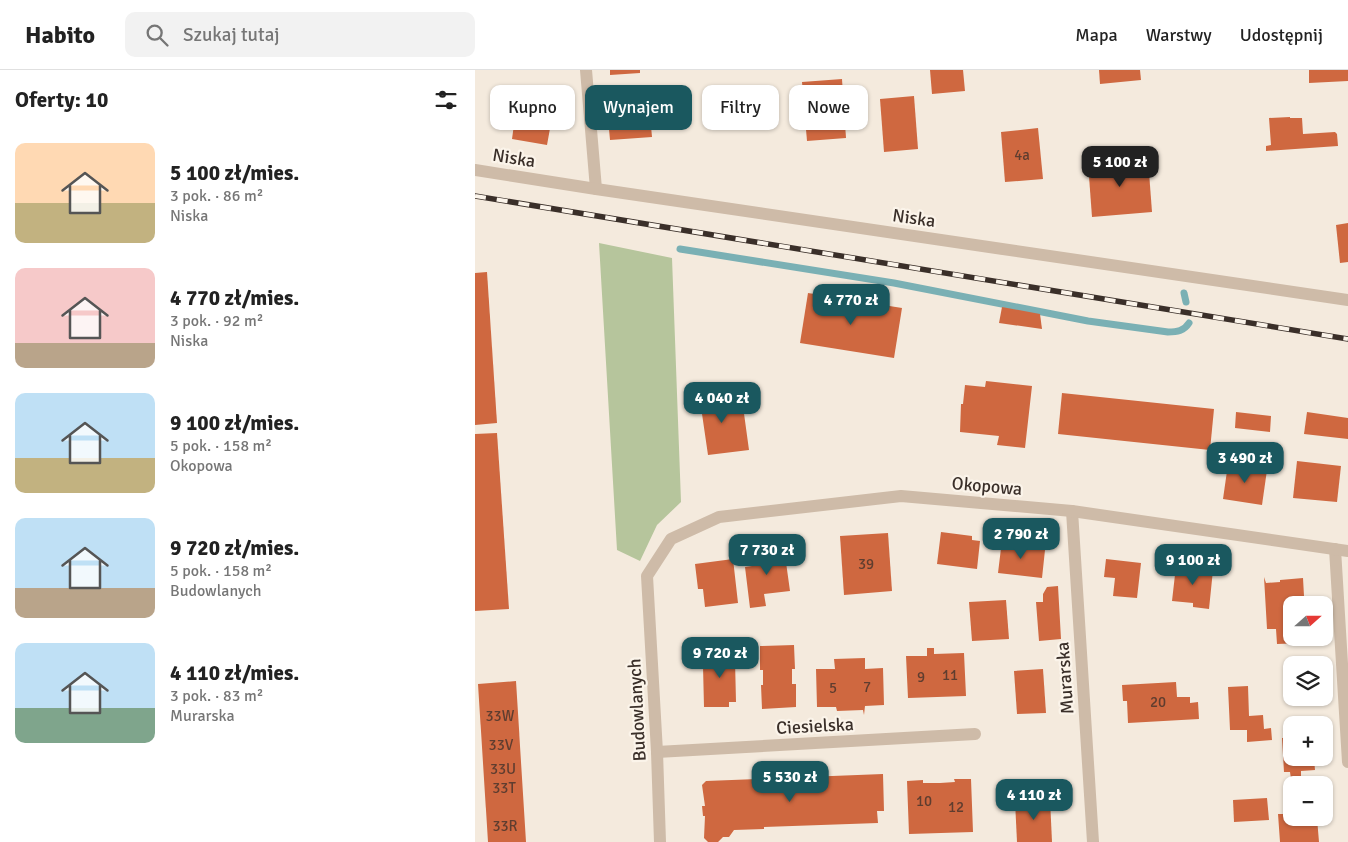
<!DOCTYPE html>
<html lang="pl">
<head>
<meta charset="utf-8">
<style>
  body { margin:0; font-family:Signika,sans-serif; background:#f2f2f2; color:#222; height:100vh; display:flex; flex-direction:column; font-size:19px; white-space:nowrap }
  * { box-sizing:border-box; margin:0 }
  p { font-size:16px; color:#767676 }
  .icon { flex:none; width:28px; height:28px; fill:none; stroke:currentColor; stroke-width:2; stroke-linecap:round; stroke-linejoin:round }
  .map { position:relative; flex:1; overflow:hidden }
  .side { display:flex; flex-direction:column; background:#fff; width:475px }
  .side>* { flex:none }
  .banner { position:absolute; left:15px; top:15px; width:475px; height:45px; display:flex; gap:10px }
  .needle { width:32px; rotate:69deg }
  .fabs { position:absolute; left:808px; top:526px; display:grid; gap:10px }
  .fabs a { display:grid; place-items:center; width:50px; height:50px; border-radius:10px; background:#fff; box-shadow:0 1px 4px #0004; font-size:25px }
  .price { position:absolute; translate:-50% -42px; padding:0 11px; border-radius:10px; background:#1a585f; color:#fff; font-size:16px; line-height:32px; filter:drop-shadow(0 1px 2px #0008) }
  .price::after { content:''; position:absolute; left:50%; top:30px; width:15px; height:11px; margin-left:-8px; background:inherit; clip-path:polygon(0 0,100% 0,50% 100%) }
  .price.current { background:#222; color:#fff }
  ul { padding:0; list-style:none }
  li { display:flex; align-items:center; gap:15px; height:125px; padding:0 15px }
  li span { display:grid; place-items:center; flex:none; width:140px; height:100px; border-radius:10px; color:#555 }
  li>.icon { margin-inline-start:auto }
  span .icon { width:60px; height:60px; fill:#fffc; stroke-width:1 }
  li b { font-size:21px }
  h2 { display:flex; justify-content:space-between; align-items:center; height:60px; padding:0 15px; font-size:21px }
  .chip { padding:0 18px; border-radius:10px; background:#fff; box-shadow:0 1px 4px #0004; font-size:18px; line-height:45px }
  .chip.current { background:#1a585f; color:#fff }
  header { display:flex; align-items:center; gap:30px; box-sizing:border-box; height:70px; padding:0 25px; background:#fff; border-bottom:1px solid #e0e0e0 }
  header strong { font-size:24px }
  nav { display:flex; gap:28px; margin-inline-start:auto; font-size:18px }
  .search { width:350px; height:45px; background:#f2f2f2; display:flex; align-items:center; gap:12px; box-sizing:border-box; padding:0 18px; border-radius:10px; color:#767676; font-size:19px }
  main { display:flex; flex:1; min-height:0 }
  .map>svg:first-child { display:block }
  .green { fill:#b6c59c }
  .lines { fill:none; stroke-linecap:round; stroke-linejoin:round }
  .stream { stroke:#7ab0b4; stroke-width:7 }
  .building { fill:#cf6840 }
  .minor { stroke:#cebba8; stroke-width:12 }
  .rail-casing { stroke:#3a2f29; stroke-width:5.5 }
  .rail { stroke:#fbf4ea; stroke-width:4; stroke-dasharray:11; stroke-linecap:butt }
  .labels { text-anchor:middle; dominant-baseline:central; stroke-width:4.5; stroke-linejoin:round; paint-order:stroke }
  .number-label { font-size:15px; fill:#5f3d2f }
  .street-label { font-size:18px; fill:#3a2f29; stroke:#fbf4ea }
</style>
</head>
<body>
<header>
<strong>Habito</strong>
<div class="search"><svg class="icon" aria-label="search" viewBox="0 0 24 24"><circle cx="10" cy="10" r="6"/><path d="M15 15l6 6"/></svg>Szukaj tutaj</div>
<nav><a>Mapa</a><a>Warstwy</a><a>Udostępnij</a></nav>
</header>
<main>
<section class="side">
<h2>Oferty: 10<svg class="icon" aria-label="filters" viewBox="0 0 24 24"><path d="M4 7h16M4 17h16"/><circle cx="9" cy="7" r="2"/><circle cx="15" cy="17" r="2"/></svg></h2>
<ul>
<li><span style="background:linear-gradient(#ffd9b3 60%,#c2b280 0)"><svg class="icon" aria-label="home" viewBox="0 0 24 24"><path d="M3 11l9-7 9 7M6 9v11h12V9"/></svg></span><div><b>5 100 zł/mies.</b><p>3 pok. · 86 m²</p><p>Niska</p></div></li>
<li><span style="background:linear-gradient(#f6c9c9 75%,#b9a48a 0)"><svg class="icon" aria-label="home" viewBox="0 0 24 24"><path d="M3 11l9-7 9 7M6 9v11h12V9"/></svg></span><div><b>4 770 zł/mies.</b><p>3 pok. · 92 m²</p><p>Niska</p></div></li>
<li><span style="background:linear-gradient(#bfe0f5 65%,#c2b280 0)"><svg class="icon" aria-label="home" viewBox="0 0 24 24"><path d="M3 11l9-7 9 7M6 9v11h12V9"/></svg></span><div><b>9 100 zł/mies.</b><p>5 pok. · 158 m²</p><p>Okopowa</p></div></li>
<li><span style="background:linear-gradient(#bfe0f5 70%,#b9a48a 0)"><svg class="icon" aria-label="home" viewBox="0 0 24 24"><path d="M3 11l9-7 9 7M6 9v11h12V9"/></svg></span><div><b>9 720 zł/mies.</b><p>5 pok. · 158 m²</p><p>Budowlanych</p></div></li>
<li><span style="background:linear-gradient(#bfe0f5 65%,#7fa58c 0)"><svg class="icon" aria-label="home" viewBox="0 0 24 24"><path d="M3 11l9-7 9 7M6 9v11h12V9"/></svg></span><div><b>4 110 zł/mies.</b><p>3 pok. · 83 m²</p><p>Murarska</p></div></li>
</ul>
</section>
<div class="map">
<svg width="873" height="772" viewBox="0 0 873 772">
  <rect width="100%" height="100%" fill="#f4eadd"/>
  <path class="green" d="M 124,173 L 197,188 L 206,432 L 182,455 L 165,491 L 142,480 Z"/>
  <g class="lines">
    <g class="stream">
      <path d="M 205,179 L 419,213 L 613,251 L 693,262 C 702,262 709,261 714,253"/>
      <path d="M 709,223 L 711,232"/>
    </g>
  </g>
  <g class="building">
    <path d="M 135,0 L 165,0 L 165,3 L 135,5 Z"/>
    <path d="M 455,0 L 488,0 L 490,21 L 457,24 Z"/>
    <path d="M 624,0 L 665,0 L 666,10 L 625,14 Z"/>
    <path d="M 834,0 L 873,0 L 873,11 L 834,13 Z"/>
    <path d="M 367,9 L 371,68 L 332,71 L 327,12 Z"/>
    <path d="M 439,26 L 443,79 L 409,82 L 405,29 Z"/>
    <path d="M 42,33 L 84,39 L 82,53 L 76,53 L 72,75 L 37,69 Z"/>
    <path d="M 174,35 L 177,67 L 135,70 L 132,38 Z"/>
    <path d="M 815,47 L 815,48 L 827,48 L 828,64 L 860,62 L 862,64 L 863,76 L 791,81 L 791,76 L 796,75 L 794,48 Z"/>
    <path d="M 563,58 L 568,109 L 530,112 L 526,62 Z"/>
    <path d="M 673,89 L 677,142 L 617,147 L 613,93 Z"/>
    <path d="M 873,153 L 873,192 L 865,193 L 861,155 Z"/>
    <path d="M 12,202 L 22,353 L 0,355 L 0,203 Z"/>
    <path d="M 333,223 L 427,238 L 419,288 L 325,273 Z"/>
    <path d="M 527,237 L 565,244 L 567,259 L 524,253 Z"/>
    <path d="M 511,311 L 557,316 L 550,378 L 522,375 L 524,366 L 485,362 L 486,334 L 488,334 L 490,315 L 510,317 Z"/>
    <path d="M 241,320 L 243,333 L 267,329 L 274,380 L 233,385 L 226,337 L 219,337 L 218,323 Z"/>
    <path d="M 587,323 L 739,339 L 735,380 L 583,364 Z"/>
    <path d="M 761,342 L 796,346 L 795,362 L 760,358 Z"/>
    <path d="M 832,342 L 873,348 L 873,369 L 829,364 Z"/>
    <path d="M 22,363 L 34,539 L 0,541 L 0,364 Z"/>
    <path d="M 822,391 L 866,396 L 862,432 L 818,428 Z"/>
    <path d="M 753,394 L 792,400 L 787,435 L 748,429 Z"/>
    <path d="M 466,462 L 497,466 L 497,470 L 505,471 L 502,499 L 462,494 Z"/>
    <path d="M 413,463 L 417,521 L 369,525 L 365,466 Z"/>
    <path d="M 527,470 L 563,475 L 562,479 L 570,480 L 567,508 L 523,503 Z"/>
    <path d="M 309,478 L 315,521 L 289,524 L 291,536 L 275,538 L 270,497 L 284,495 L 282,480 Z"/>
    <path d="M 258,489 L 263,533 L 230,537 L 228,519 L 223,519 L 220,494 Z"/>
    <path d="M 631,489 L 666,493 L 662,528 L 638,526 L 640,508 L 629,507 Z"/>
    <path d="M 701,496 L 738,500 L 734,539 L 718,537 L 718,533 L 697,531 Z"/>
    <path d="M 789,507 L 791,513 L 805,512 L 805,510 L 828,508 L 829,526 L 827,526 L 827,535 L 816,535 L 816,568 L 830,568 L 830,573 L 802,574 L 801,559 L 792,559 Z"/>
    <path d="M 583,516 L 586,569 L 564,571 L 561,532 L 568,532 L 568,524 L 572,517 Z"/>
    <path d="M 531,530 L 534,569 L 497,571 L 494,532 Z"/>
    <path d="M 319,575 L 320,599 L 317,599 L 317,614 L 321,614 L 321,637 L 287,639 L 286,615 L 288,615 L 288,600 L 285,600 L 285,576 Z"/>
    <path d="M 235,576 L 254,576 L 255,590 L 260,590 L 261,632 L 254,632 L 254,637 L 229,637 L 228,596 L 236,596 Z"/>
    <path d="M 452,578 L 459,578 L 459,584 L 489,583 L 491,626 L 433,628 L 431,586 L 452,586 Z"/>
    <path d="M 390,588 L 390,599 L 408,598 L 409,635 L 390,636 L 389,645 L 388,640 L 362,641 L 361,637 L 342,637 L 341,599 L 360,599 L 359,589 Z"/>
    <path d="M 568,599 L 571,643 L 542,644 L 539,601 Z"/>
    <path d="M 41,611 L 51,772 L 13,772 L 3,614 Z"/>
    <path d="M 701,612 L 702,627 L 715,627 L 715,633 L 723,632 L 724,649 L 653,653 L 652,631 L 648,631 L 647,615 Z"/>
    <path d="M 773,616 L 774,646 L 788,645 L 789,659 L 796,658 L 797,670 L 772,672 L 772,660 L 755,660 L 753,617 Z"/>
    <path d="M 816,667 L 816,688 L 839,688 L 840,700 L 826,701 L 826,708 L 816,709 L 815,702 L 809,702 L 807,668 Z"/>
    <path d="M 408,704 L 409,741 L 402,741 L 403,753 L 289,757 L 289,759 L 259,760 L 254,767 L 248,767 L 243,772 L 233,772 L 229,768 L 230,746 L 228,746 L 227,736 L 230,736 L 227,715 L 231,711 Z"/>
    <path d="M 479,709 L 496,709 L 498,762 L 434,764 L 432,711 L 448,710 L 448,713 L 465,713 L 480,712 Z"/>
    <path d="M 792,728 L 794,750 L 759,752 L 758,730 Z"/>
    <path d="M 575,729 L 577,772 L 542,772 L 540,731 Z"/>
    <path d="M 803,744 L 816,744 L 816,748 L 842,748 L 844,772 L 805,772 Z"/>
  </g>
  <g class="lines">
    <g class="minor">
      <path d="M 111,0 L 121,119"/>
      <path d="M 0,100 L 121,119 L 873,230"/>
      <path d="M 597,441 L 618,772"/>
      <path d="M 860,479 L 873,692"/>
      <path d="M 182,682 L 500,664"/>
      <path d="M 185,772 L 182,682 L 172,506 L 196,469 L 244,447 L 426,426 L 597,441 L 873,481"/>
    </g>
    <defs>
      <path id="rail" d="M 0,126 L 873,269"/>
    </defs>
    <use href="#rail" class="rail-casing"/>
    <use href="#rail" class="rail"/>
  </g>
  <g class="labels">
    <g class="number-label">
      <text x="547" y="85">4a</text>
      <text x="391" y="494">39</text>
      <text x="475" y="605">11</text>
      <text x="446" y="607">9</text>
      <text x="392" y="617">7</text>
      <text x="358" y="618">5</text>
      <text x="683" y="632">20</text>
      <text x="25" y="646">33W</text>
      <text x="26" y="675">33V</text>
      <text x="28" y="699">33U</text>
      <text x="29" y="718">33T</text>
      <text x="449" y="731">10</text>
      <text x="481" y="737">12</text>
      <text x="30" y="756">33R</text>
    </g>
    <g class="street-label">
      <text transform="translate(39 88) rotate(9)">Niska</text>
      <text transform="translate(439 148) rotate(8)">Niska</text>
      <text transform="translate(512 416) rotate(5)">Okopowa</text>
      <text transform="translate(590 608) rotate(-94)">Murarska</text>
      <text transform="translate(162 640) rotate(-93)">Budowlanych</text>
      <text transform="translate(340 656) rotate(-3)">Ciesielska</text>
    </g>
  </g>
</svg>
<div class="fabs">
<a><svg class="needle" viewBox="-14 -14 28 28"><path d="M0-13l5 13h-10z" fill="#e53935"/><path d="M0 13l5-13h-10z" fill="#767676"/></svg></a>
<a><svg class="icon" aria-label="layers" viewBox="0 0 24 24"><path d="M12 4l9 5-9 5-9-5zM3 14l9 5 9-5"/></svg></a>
<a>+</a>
<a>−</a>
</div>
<b class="price current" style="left:645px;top:118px">5 100 zł</b>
<b class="price" style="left:376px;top:256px">4 770 zł</b>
<b class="price" style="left:247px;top:354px">4 040 zł</b>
<b class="price" style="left:770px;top:414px">3 490 zł</b>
<b class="price" style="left:546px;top:490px">2 790 zł</b>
<b class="price" style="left:292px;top:506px">7 730 zł</b>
<b class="price" style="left:718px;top:516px">9 100 zł</b>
<b class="price" style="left:245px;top:609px">9 720 zł</b>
<b class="price" style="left:315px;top:733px">5 530 zł</b>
<b class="price" style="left:559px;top:751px">4 110 zł</b>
<div class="banner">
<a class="chip">Kupno</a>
<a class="chip current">Wynajem</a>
<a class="chip">Filtry</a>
<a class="chip">Nowe</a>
</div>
</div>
</main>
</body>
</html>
